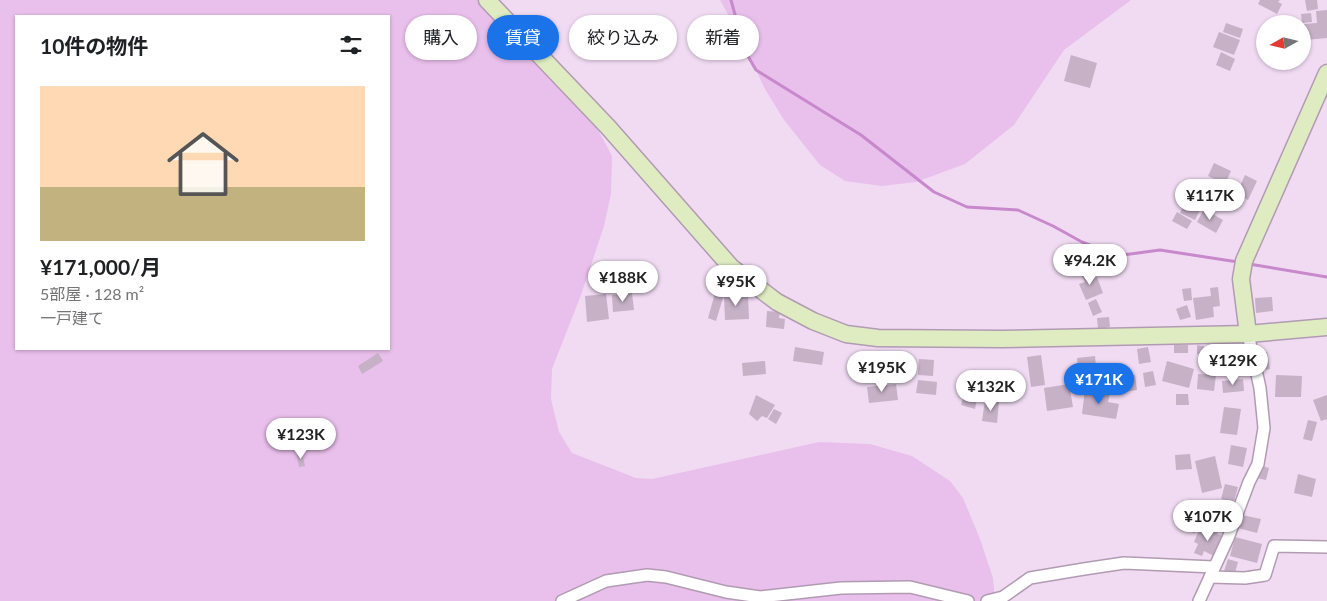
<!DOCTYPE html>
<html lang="ja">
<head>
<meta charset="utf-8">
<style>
  body { margin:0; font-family:Lato,"Noto Sans JP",sans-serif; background:#f2f2f2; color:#202124; height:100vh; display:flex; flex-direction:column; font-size:19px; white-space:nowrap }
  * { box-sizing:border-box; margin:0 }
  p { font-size:16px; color:#757577 }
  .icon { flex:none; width:28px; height:28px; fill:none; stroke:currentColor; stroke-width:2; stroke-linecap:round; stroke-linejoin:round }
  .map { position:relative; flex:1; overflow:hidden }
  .side { position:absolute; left:15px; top:15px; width:375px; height:335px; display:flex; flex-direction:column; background:#fff; border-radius:0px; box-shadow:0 1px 4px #0004 }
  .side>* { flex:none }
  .top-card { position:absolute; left:405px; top:15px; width:475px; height:45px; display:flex; gap:10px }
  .needle { width:32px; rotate:262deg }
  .fabs { position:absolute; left:1256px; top:15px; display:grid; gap:10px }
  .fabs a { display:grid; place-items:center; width:55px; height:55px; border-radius:50%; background:#fff; box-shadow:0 1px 4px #0004; font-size:25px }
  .price { position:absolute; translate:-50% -42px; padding:0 11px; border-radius:18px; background:#fff; color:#222; font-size:16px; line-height:32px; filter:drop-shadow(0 1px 2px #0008) }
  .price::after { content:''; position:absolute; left:50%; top:30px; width:15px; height:11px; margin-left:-8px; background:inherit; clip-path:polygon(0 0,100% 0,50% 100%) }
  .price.on { background:#1a73e8; color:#fff }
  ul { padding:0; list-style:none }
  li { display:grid; align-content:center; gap:10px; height:265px; padding:0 25px }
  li+li { border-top:1px solid #e0e0e0 }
  li span { display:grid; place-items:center; height:155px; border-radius:0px; color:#555 }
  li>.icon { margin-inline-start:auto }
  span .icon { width:90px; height:90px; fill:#fffc; stroke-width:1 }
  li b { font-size:21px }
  h2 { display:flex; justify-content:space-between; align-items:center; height:60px; padding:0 25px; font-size:21px }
  .pill { padding:0 18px; border-radius:22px; background:#fff; box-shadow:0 1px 4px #0004; font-size:18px; line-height:45px }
  .pill.on { background:#1a73e8; color:#fff }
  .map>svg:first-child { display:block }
  .green { fill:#e9bfec; fill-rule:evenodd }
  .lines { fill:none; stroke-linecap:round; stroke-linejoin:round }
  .stream { stroke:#c789cb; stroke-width:3 }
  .building { fill:#c6b1c7 }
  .street-casing { stroke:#b19bb2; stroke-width:14 }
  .secondary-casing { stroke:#b19bb2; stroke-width:19 }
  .street { stroke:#fff; stroke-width:11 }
  .secondary { stroke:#dfecc2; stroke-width:16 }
</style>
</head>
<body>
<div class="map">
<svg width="1327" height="601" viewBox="0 0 1327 601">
  <rect width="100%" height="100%" fill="#f1dbf3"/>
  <g class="green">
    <path d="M 0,0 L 479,0 L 597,128 L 612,156 L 611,194 L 604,226 L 581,295 L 552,369 L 551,399 L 559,432 L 572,453 L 636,478 L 652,479 L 819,442 L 870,444 L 912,456 L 950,481 L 963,498 L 980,539 L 993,578 L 995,601 L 0,601 ZM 16,16 L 389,16 L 389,349 L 16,349 Z"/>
    <path d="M 720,0 L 1131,0 L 1064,50 L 1014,125 L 965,164 L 916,182 L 882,186 L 845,181 L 820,165 L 784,120 L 765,89 L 739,34 Z"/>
  </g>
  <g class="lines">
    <g class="stream">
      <path d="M 731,0 L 745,51 L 756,70 L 861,135 L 934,192 L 967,207 L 1018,210 L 1053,226 L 1082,242 L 1110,253 L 1123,255 L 1160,250 L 1238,262"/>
      <path d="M 1249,264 L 1327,277"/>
    </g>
  </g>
  <g class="building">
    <path d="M 1260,0 L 1280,0 L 1278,2 L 1282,4 L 1277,14 L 1258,4 Z"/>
    <path d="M 1305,0 L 1317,0 L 1318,9 L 1307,11 Z"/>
    <path d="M 1327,10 L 1327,38 L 1305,40 L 1304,24 L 1317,23 L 1316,11 Z"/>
    <path d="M 1311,13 L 1312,22 L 1302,23 L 1301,14 Z"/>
    <path d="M 1226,23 L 1243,29 L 1240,38 L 1223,32 Z"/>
    <path d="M 1219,32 L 1240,40 L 1234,55 L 1213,47 Z"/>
    <path d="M 1221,52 L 1235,59 L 1230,71 L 1216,65 Z"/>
    <path d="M 1071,55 L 1097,63 L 1090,88 L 1064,81 Z"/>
    <path d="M 1214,163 L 1231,171 L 1225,184 L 1208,176 Z"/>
    <path d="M 1245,175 L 1257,181 L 1248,200 L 1239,195 L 1234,204 L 1223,199 L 1231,182 L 1240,186 Z"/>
    <path d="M 1203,179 L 1214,183 L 1206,201 L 1196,197 Z"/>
    <path d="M 1188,197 L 1203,204 L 1195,220 L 1180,213 Z"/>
    <path d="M 1204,209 L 1223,220 L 1216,233 L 1197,222 Z"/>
    <path d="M 1177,212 L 1192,221 L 1187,229 L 1172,221 Z"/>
    <path d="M 1092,256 L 1096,266 L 1090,269 L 1086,258 Z"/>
    <path d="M 1089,270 L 1093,279 L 1097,277 L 1103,293 L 1086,300 L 1079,284 L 1085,282 L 1081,274 Z"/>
    <path d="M 717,286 L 726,288 L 716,321 L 708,318 Z"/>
    <path d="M 1218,287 L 1220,306 L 1213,307 L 1214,317 L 1196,320 L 1193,298 L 1211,296 L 1210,288 Z"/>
    <path d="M 1191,288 L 1192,300 L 1184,301 L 1182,289 Z"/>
    <path d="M 632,293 L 634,310 L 613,312 L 612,295 Z"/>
    <path d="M 606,294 L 609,319 L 587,322 L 585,296 Z"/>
    <path d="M 748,295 L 749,319 L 725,320 L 724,296 Z"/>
    <path d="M 1272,297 L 1273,311 L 1256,313 L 1255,298 Z"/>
    <path d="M 1096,299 L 1102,312 L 1093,316 L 1088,303 Z"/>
    <path d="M 1187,305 L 1191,317 L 1180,320 L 1176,309 Z"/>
    <path d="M 767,311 L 780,312 L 779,318 L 785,319 L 784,329 L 766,327 Z"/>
    <path d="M 1109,317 L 1110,327 L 1098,329 L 1097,318 Z"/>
    <path d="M 1225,344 L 1227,358 L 1221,359 L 1219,345 Z"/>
    <rect x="1174" y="345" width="14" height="8"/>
    <path d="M 1197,345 L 1204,346 L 1203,355 L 1197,354 Z"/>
    <path d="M 795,347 L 824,352 L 822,365 L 793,361 Z"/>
    <path d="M 1148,347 L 1151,362 L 1139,364 L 1137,349 Z"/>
    <path d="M 1267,352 L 1270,369 L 1259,371 L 1256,354 Z"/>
    <path d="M 378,353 L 383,361 L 362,374 L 358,366 Z"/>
    <path d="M 1041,355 L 1045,385 L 1031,387 L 1027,357 Z"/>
    <path d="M 870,356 L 873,379 L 862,380 L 859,358 Z"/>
    <path d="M 1095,356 L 1097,377 L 1079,379 L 1077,358 Z"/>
    <path d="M 1240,356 L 1241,371 L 1230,372 L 1228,357 Z"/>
    <path d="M 919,359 L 934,360 L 933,376 L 918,375 Z"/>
    <path d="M 765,361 L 766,374 L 743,376 L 742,363 Z"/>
    <path d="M 1167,361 L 1194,369 L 1189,388 L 1162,381 Z"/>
    <path d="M 912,370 L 913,378 L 905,380 L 904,371 Z"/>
    <path d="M 1153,371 L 1156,385 L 1145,387 L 1143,373 Z"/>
    <path d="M 1198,374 L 1216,375 L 1214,391 L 1197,389 Z"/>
    <path d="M 1135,375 L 1137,390 L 1119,393 L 1118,387 L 1113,388 L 1112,378 Z"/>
    <path d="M 1276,375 L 1302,376 L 1301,397 L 1275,397 Z"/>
    <path d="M 1243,379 L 1244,391 L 1223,393 L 1222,381 Z"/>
    <path d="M 918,380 L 937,382 L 936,395 L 916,393 Z"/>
    <path d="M 896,384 L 898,400 L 869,403 L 867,387 Z"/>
    <path d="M 1069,384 L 1073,407 L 1047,411 L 1044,388 Z"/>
    <path d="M 1085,389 L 1110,393 L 1108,402 L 1119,404 L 1116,419 L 1082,414 Z"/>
    <path d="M 965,390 L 978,393 L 975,409 L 961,405 Z"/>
    <path d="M 1176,394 L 1188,394 L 1189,405 L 1176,405 Z"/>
    <path d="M 756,395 L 775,405 L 767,418 L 762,416 L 757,421 L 749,414 Z"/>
    <path d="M 1327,395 L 1327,419 L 1321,421 L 1313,400 Z"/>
    <path d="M 985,400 L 999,402 L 997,423 L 982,421 Z"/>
    <path d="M 1224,407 L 1241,409 L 1237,435 L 1220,433 Z"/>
    <path d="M 774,409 L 782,413 L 776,424 L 768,419 Z"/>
    <path d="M 1308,420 L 1317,422 L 1312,441 L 1303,439 Z"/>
    <path d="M 1231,445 L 1247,448 L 1243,467 L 1228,464 Z"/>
    <path d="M 302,453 L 305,466 L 299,467 L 297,454 Z"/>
    <path d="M 1190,454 L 1192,469 L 1176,470 L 1175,455 Z"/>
    <path d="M 1215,456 L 1222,488 L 1202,493 L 1195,461 Z"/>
    <path d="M 1259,465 L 1269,468 L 1266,480 L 1256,478 Z"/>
    <path d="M 1298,474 L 1316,479 L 1312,497 L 1294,493 Z"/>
    <path d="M 1225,484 L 1238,487 L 1234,502 L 1221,499 Z"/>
    <path d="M 1202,502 L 1230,507 L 1228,519 L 1200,514 Z"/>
    <path d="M 1193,515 L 1200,517 L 1195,533 L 1188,531 Z"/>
    <path d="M 1242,515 L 1261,519 L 1257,533 L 1238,528 Z"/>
    <path d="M 1212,527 L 1219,530 L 1217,534 L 1223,536 L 1214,556 L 1204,551 L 1202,556 L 1194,553 L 1198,544 L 1194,542 L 1199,530 L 1209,534 Z"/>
    <path d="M 1235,537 L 1262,544 L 1257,563 L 1230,556 Z"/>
    <path d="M 1228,559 L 1238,562 L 1235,573 L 1224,571 Z"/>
  </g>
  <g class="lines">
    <defs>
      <g id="street">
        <path d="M 1210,577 L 1245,578 L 1265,575 L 1274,546 L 1327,547"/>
        <path d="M 562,601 L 606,581 L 647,575 L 666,577 L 726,592 L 760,597 L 841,588 L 910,587 L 968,601"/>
        <path d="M 987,601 L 1003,597 L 1030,578 L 1084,569 L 1124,563 L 1214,567"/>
        <path d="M 1199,601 L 1228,538 L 1249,482 L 1258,464 L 1264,428 L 1260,388 L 1248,334"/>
      </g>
      <g id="secondary">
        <path d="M 487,0 L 608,127 L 731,267 L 777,302 L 813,321 L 846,334 L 878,338 L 1002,339 L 1248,334 L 1327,327"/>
        <path d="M 1248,334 L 1241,279 L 1244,261 L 1327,73"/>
      </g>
    </defs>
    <use href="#street" class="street-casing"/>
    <use href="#secondary" class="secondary-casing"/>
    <use href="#street" class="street"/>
    <use href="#secondary" class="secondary"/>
  </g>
</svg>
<div class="fabs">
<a><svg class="needle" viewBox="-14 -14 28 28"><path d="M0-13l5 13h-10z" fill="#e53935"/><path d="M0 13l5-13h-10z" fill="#757577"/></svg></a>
</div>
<b class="price" style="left:1210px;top:221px">¥117K</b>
<b class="price" style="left:1090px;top:286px">¥94.2K</b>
<b class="price" style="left:623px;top:303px">¥188K</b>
<b class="price" style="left:736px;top:307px">¥95K</b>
<b class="price" style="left:1233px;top:386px">¥129K</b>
<b class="price" style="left:882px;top:393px">¥195K</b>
<b class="price on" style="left:1099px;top:405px">¥171K</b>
<b class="price" style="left:991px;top:412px">¥132K</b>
<b class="price" style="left:301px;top:460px">¥123K</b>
<b class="price" style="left:1208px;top:542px">¥107K</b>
<div class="top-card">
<a class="pill">購入</a>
<a class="pill on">賃貸</a>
<a class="pill">絞り込み</a>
<a class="pill">新着</a>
</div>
<section class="side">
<h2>10件の物件<svg class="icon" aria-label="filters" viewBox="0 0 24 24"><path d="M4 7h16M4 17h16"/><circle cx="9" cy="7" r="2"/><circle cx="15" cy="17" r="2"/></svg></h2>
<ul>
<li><span style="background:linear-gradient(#ffd9b3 65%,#c2b280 0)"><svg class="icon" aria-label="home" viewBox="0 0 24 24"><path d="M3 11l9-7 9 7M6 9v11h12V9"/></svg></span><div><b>¥171,000/月</b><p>5部屋 · 128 m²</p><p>一戸建て</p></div></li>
</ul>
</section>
</div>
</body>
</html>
